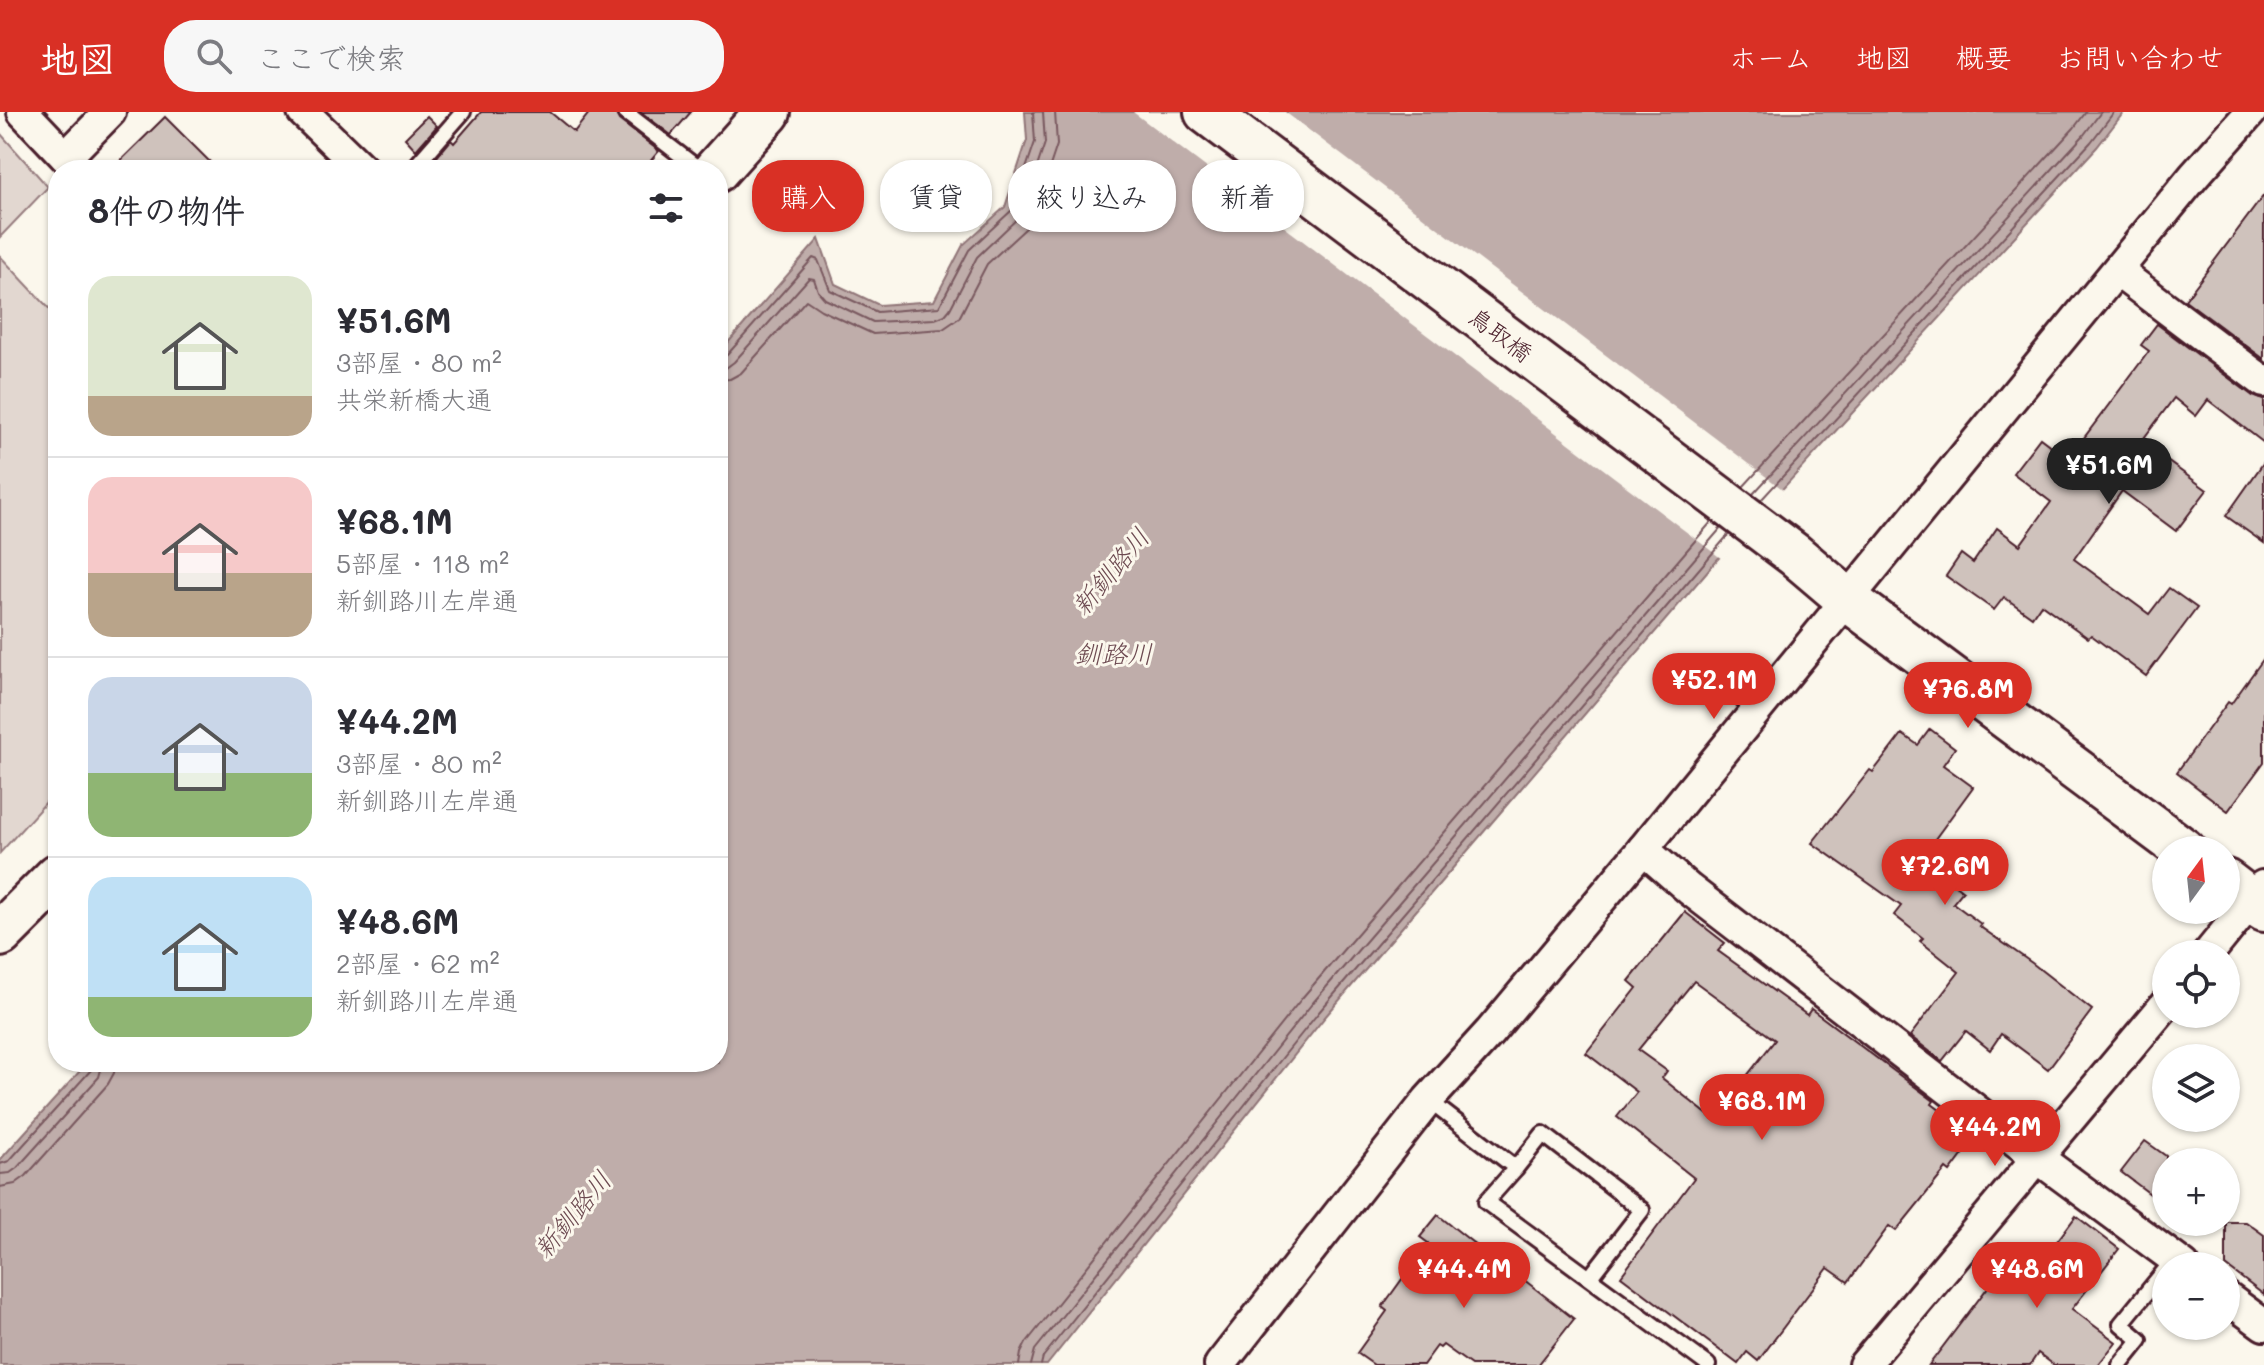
<!DOCTYPE html>
<html lang="ja">
<head>
<meta charset="utf-8">
<style>
  body { margin:0; font-family:Mali,"Klee One",sans-serif; background:#f7f7f7; color:#2b2b33; height:100vh; display:flex; flex-direction:column; font-size:30px; white-space:nowrap }
  * { box-sizing:border-box; margin:0 }
  p { font-size:26px; color:#7c7c81 }
  .icon { flex:none; width:44px; height:44px; fill:none; stroke:currentColor; stroke-width:2; stroke-linecap:round; stroke-linejoin:round }
  .map { position:relative; flex:1; overflow:hidden }
  .details { position:absolute; left:48px; top:48px; width:680px; height:912px; display:flex; flex-direction:column; background:#fff; border-radius:32px; box-shadow:0 2px 6px #0004 }
  .details>* { flex:none }
  .banner { position:absolute; left:752px; top:48px; width:760px; height:72px; display:flex; gap:16px }
  .needle { width:52px; rotate:15deg }
  .fabs { position:absolute; left:2152px; top:724px; display:grid; gap:16px }
  .fabs a { display:grid; place-items:center; width:88px; height:88px; border-radius:50%; background:#fff; box-shadow:0 2px 6px #0004; font-size:40px }
  .price { position:absolute; translate:-50% -68px; padding:0 18px; border-radius:28px; background:#d93025; color:#fff; font-size:26px; line-height:52px; filter:drop-shadow(0 2px 4px #0008) }
  .price::after { content:''; position:absolute; left:50%; top:48px; width:24px; height:18px; margin-left:-12px; background:inherit; clip-path:polygon(0 0,100% 0,50% 100%) }
  .price.current { background:#222; color:#fff }
  ul { padding:0; list-style:none }
  li { display:flex; align-items:center; gap:24px; height:200px; padding:0 40px }
  li+li { border-top:2px solid #e1e1e2 }
  li span { display:grid; place-items:center; flex:none; width:224px; height:160px; border-radius:24px; color:#555 }
  li>.icon { margin-inline-start:auto }
  span .icon { width:96px; height:96px; fill:#fffc; stroke-width:1 }
  li b { font-size:34px }
  h2 { display:flex; justify-content:space-between; align-items:center; height:96px; padding:0 40px; font-size:34px }
  .tag { padding:0 28px; border-radius:32px; background:#fff; box-shadow:0 2px 6px #0004; font-size:28px; line-height:72px }
  .tag.current { background:#d93025; color:#fff }
  header { display:flex; align-items:center; gap:48px; box-sizing:border-box; height:112px; padding:0 40px; background:#d93025; color:#fff }
  header strong { font-size:38px }
  nav { display:flex; gap:44px; margin-inline-start:auto; font-size:28px }
  .search { width:560px; height:72px; background:#f7f7f7; display:flex; align-items:center; gap:20px; box-sizing:border-box; padding:0 28px; border-radius:32px; color:#7c7c81; font-size:30px }
  .map>svg:first-child { display:block }
  .green { fill:#e2d7d0; stroke:#967b7e; stroke-width:2 }
  .water { fill:#bfadaa; stroke:#907477; stroke-width:2 }
  .pier { fill:#fbf7ec }
  .lines { fill:none; stroke-linecap:round; stroke-linejoin:round }
  .shore { stroke:#79585e; stroke-width:2 }
  .building { fill:#cfc2bc; stroke:#4a1f2b; stroke-width:2; fill-rule:evenodd }
  .lane-casing { stroke:#4a1f2b; stroke-width:20 }
  .street-casing { stroke:#4a1f2b; stroke-width:36 }
  .secondary-casing { stroke:#4a1f2b; stroke-width:48 }
  .highway-casing { stroke:#4a1f2b; stroke-width:50 }
  .lane { stroke:#fbf7ec; stroke-width:14 }
  .street { stroke:#fbf7ec; stroke-width:30 }
  .secondary { stroke:#fbf7ec; stroke-width:42 }
  .highway { stroke:#fbf7ec; stroke-width:44 }
  .labels { text-anchor:middle; dominant-baseline:central; stroke-width:6; stroke-linejoin:round; paint-order:stroke }
  .street-label { font-size:24px; fill:#4a1f2b; stroke:#fbf7ec }
  .water-label { font-size:26px; font-style:italic; fill:#6d4a51; stroke:#fbf7ec }
</style>
</head>
<body>
<header>
<strong>地図</strong>
<div class="search"><svg class="icon" aria-label="search" viewBox="0 0 24 24"><circle cx="10" cy="10" r="6"/><path d="M15 15l6 6"/></svg>ここで検索</div>
<nav><a>ホーム</a><a>地図</a><a>概要</a><a>お問い合わせ</a></nav>
</header>
<div class="map">
<svg width="2264" height="1253" viewBox="0 0 2264 1253">
  <rect width="100%" height="100%" fill="#fbf7ec"/>
  <filter id="ink" filterUnits="userSpaceOnUse"><feTurbulence type="fractalNoise" baseFrequency=".0125" numOctaves="2"/><feDisplacementMap in="SourceGraphic" scale="16" xChannelSelector="R" yChannelSelector="G"/><feConvolveMatrix kernelMatrix="1 2 1 2 8 2 1 2 1" color-interpolation-filters="sRGB"/></filter>
  <g filter="url(#ink)">
    <g class="green">
      <path d="M 0,21 L 48,75 L 0,125 Z"/>
      <path d="M 0,144 L 58,206 L 58,677 L 0,741 Z"/>
    </g>
    <path class="water" d="M 1025,0 L 2124,0 L 2097,35 L 1716,449 L 1325,905 L 1047,1253 L 0,1253 L 0,1048 L 88,950 L 718,950 L 718,242 L 819,127 L 835,172 L 879,193 L 934,189 L 963,133 L 1005,95 L 1027,28 Z"/>
    <path class="pier" d="M 1133,0 L 1285,0 L 1785,379 L 1722,447 Z"/>
    <g class="lines">
      <g class="shore">
        <path d="M 718,246 L 727,243 L 813,146 L 818,148 L 830,178 L 877,200 L 939,195 L 969,138 L 1012,98 L 1035,30 L 1033,0"/>
        <path d="M 718,256 L 726,256 L 734,250 L 809,166 L 814,167 L 818,179 L 825,187 L 873,210 L 935,207 L 945,203 L 950,197 L 977,145 L 1021,103 L 1045,31 L 1043,0"/>
        <path d="M 718,268 L 730,267 L 741,261 L 806,188 L 821,198 L 873,222 L 943,217 L 959,206 L 987,152 L 1026,116 L 1032,108 L 1057,33 L 1055,0"/>
        <path d="M 1743,375 L 2074,16 L 2086,0"/>
        <path d="M 1753,382 L 2083,24 L 2101,0"/>
        <path d="M 1761,388 L 2091,30 L 2114,0"/>
        <path d="M 0,1052 L 9,1049 L 91,958 L 93,950"/>
        <path d="M 0,1062 L 10,1061 L 17,1056 L 99,965 L 103,950"/>
        <path d="M 0,1075 L 15,1072 L 26,1064 L 108,972 L 114,961 L 115,950"/>
        <path d="M 1019,1253 L 1021,1241 L 1026,1231 L 1302,886 L 1712,409"/>
        <path d="M 1031,1253 L 1035,1238 L 1311,893 L 1721,416"/>
        <path d="M 1041,1253 L 1043,1245 L 1319,900 L 1729,422"/>
      </g>
    </g>
    <g class="building">
      <path d="M 481,0 L 550,0 L 574,20 L 590,0 L 615,0 L 619,8 L 659,39 L 643,58 L 431,58 L 434,55 L 431,52 L 451,28 L 454,31 Z"/>
      <path d="M 641,0 L 691,0 L 671,23 Z"/>
      <path d="M 427,4 L 437,14 L 416,38 L 405,26 Z"/>
      <path d="M 165,5 L 218,58 L 111,58 Z"/>
      <path d="M 2264,83 L 2264,247 L 2185,188 Z"/>
      <path d="M 2157,212 L 2253,284 L 2264,288 L 2264,331 L 2208,288 L 2196,304 L 2174,286 L 2141,330 L 2207,378 L 2176,419 L 2122,379 L 2074,447 L 2149,502 L 2169,476 L 2197,496 L 2146,564 L 2091,523 L 2088,526 L 2041,492 L 2032,505 L 2004,485 L 1994,498 L 1946,464 L 1961,442 L 1973,451 L 1997,416 L 2020,433 L 2051,390 L 2013,361 L 2040,326 L 2068,347 L 2149,239 L 2141,233 Z"/>
      <path d="M 2264,350 L 2264,431 L 2226,404 Z"/>
      <path d="M 2264,546 L 2264,650 L 2228,699 L 2177,660 L 2228,590 L 2231,592 Z"/>
      <path d="M 1930,617 L 1955,636 L 1943,653 L 1973,675 L 1921,746 L 1963,779 L 1953,791 L 1981,812 L 1979,814 L 2032,851 L 2092,898 L 2048,957 L 2001,922 L 1990,938 L 1966,919 L 1942,949 L 1910,924 L 1959,860 L 1920,829 L 1923,826 L 1894,803 L 1901,794 L 1812,731 L 1870,658 L 1873,660 L 1902,622 L 1918,633 Z"/>
      <path d="M 1685,800 L 1725,831 L 1718,839 L 1807,903 L 1811,897 L 1934,989 L 1932,992 L 1976,1025 L 1950,1060 L 1946,1057 L 1896,1119 L 1889,1114 L 1848,1170 L 1828,1156 L 1758,1249 L 1747,1240 L 1738,1252 L 1621,1164 L 1694,1066 L 1617,1005 L 1637,980 L 1586,941 L 1637,876 L 1629,869 ZM 1694,869 L 1775,928 L 1713,1007 L 1662,966 L 1667,959 L 1638,938 Z"/>
      <path d="M 2145,1029 L 2166,1044 L 2166,1094 L 2121,1060 Z"/>
      <path d="M 1438,1103 L 1521,1169 L 1523,1167 L 1574,1207 L 1538,1253 L 1471,1253 L 1443,1233 L 1440,1236 L 1437,1234 L 1423,1253 L 1374,1253 L 1357,1241 L 1387,1199 L 1382,1195 L 1428,1131 L 1420,1125 Z"/>
      <path d="M 2076,1104 L 2119,1137 L 2072,1197 L 2116,1230 L 2098,1253 L 2054,1253 L 2038,1241 L 2030,1253 L 1929,1253 L 2001,1158 L 2008,1163 L 2018,1150 L 2033,1161 Z"/>
      <path d="M 2226,1110 L 2246,1110 L 2264,1123 L 2264,1183 L 2226,1154 Z"/>
    </g>
    <g class="lines">
      <defs>
        <g id="lane">
          <path d="M 625,0 L 700,58"/>
          <path d="M 412,58 L 463,0"/>
          <path d="M 1428,988 L 1516,1056 L 1486,1090 L 1708,1253"/>
          <path d="M 1516,1056 L 1543,1022 L 1642,1098 L 1590,1165"/>
          <path d="M 2120,1253 L 2140,1228 L 2121,1212 L 2166,1157"/>
        </g>
        <g id="street">
          <path d="M 23,0 L 78,58"/>
          <path d="M 303,0 L 363,58"/>
          <path d="M 66,45 L 110,0"/>
          <path d="M 2117,159 L 2264,270"/>
          <path d="M 1643,737 L 1689,777 L 2038,1046 L 2184,1154"/>
          <path d="M 2208,842 L 2263,774"/>
          <path d="M 2226,1185 L 2264,1213"/>
          <path d="M 1220,1253 L 1428,988 L 1490,920 L 1643,737 L 2194,64 L 2251,0"/>
          <path d="M 1864,1253 L 2166,892"/>
        </g>
        <g id="secondary">
          <path d="M 1206,0 L 1795,443 L 1848,488 L 2184,738"/>
          <path d="M 2226,769 L 2264,798"/>
        </g>
        <g id="highway">
          <path d="M 716,58 L 768,0"/>
          <path d="M 0,822 L 58,764"/>
        </g>
      </defs>
      <use href="#lane" class="lane-casing"/>
      <use href="#street" class="street-casing"/>
      <use href="#secondary" class="secondary-casing"/>
      <use href="#highway" class="highway-casing"/>
      <use href="#lane" class="lane"/>
      <use href="#street" class="street"/>
      <use href="#secondary" class="secondary"/>
      <use href="#highway" class="highway"/>
    </g>
  </g>
  <g class="labels">
    <g class="street-label">
      <text transform="translate(1501 222) rotate(37)">鳥取橋</text>
    </g>
    <g class="water-label">
      <text transform="translate(1110 459) rotate(-50)">新釧路川</text>
      <text x="1114" y="541">釧路川</text>
      <text transform="translate(572 1102) rotate(-50)">新釧路川</text>
    </g>
  </g>
</svg>
<div class="fabs">
<a><svg class="needle" viewBox="-14 -14 28 28"><path d="M0-13l5 13h-10z" fill="#e53935"/><path d="M0 13l5-13h-10z" fill="#7c7c81"/></svg></a>
<a><svg class="icon" aria-label="locate" viewBox="0 0 24 24"><circle cx="12" cy="12" r="6"/><path d="M12 2v4M12 18v4M2 12h4M18 12h4"/></svg></a>
<a><svg class="icon" aria-label="layers" viewBox="0 0 24 24"><path d="M12 4l9 5-9 5-9-5zM3 14l9 5 9-5"/></svg></a>
<a>+</a>
<a>−</a>
</div>
<b class="price current" style="left:2109px;top:394px">¥51.6M</b>
<b class="price" style="left:1714px;top:609px">¥52.1M</b>
<b class="price" style="left:1968px;top:618px">¥76.8M</b>
<b class="price" style="left:1945px;top:795px">¥72.6M</b>
<b class="price" style="left:1762px;top:1030px">¥68.1M</b>
<b class="price" style="left:1995px;top:1056px">¥44.2M</b>
<b class="price" style="left:1464px;top:1198px">¥44.4M</b>
<b class="price" style="left:2037px;top:1198px">¥48.6M</b>
<div class="banner">
<a class="tag current">購入</a>
<a class="tag">賃貸</a>
<a class="tag">絞り込み</a>
<a class="tag">新着</a>
</div>
<section class="details">
<h2>8件の物件<svg class="icon" aria-label="filters" viewBox="0 0 24 24"><path d="M4 7h16M4 17h16"/><circle cx="9" cy="7" r="2"/><circle cx="15" cy="17" r="2"/></svg></h2>
<ul>
<li><span style="background:linear-gradient(#dfe7d0 75%,#b9a48a 0)"><svg class="icon" aria-label="home" viewBox="0 0 24 24"><path d="M3 11l9-7 9 7M6 9v11h12V9"/></svg></span><div><b>¥51.6M</b><p>3部屋 · 80 m²</p><p>共栄新橋大通</p></div></li>
<li><span style="background:linear-gradient(#f6c9c9 60%,#b9a48a 0)"><svg class="icon" aria-label="home" viewBox="0 0 24 24"><path d="M3 11l9-7 9 7M6 9v11h12V9"/></svg></span><div><b>¥68.1M</b><p>5部屋 · 118 m²</p><p>新釧路川左岸通</p></div></li>
<li><span style="background:linear-gradient(#c9d6e8 60%,#8fb573 0)"><svg class="icon" aria-label="home" viewBox="0 0 24 24"><path d="M3 11l9-7 9 7M6 9v11h12V9"/></svg></span><div><b>¥44.2M</b><p>3部屋 · 80 m²</p><p>新釧路川左岸通</p></div></li>
<li><span style="background:linear-gradient(#bfe0f5 75%,#8fb573 0)"><svg class="icon" aria-label="home" viewBox="0 0 24 24"><path d="M3 11l9-7 9 7M6 9v11h12V9"/></svg></span><div><b>¥48.6M</b><p>2部屋 · 62 m²</p><p>新釧路川左岸通</p></div></li>
</ul>
</section>
</div>
</body>
</html>
